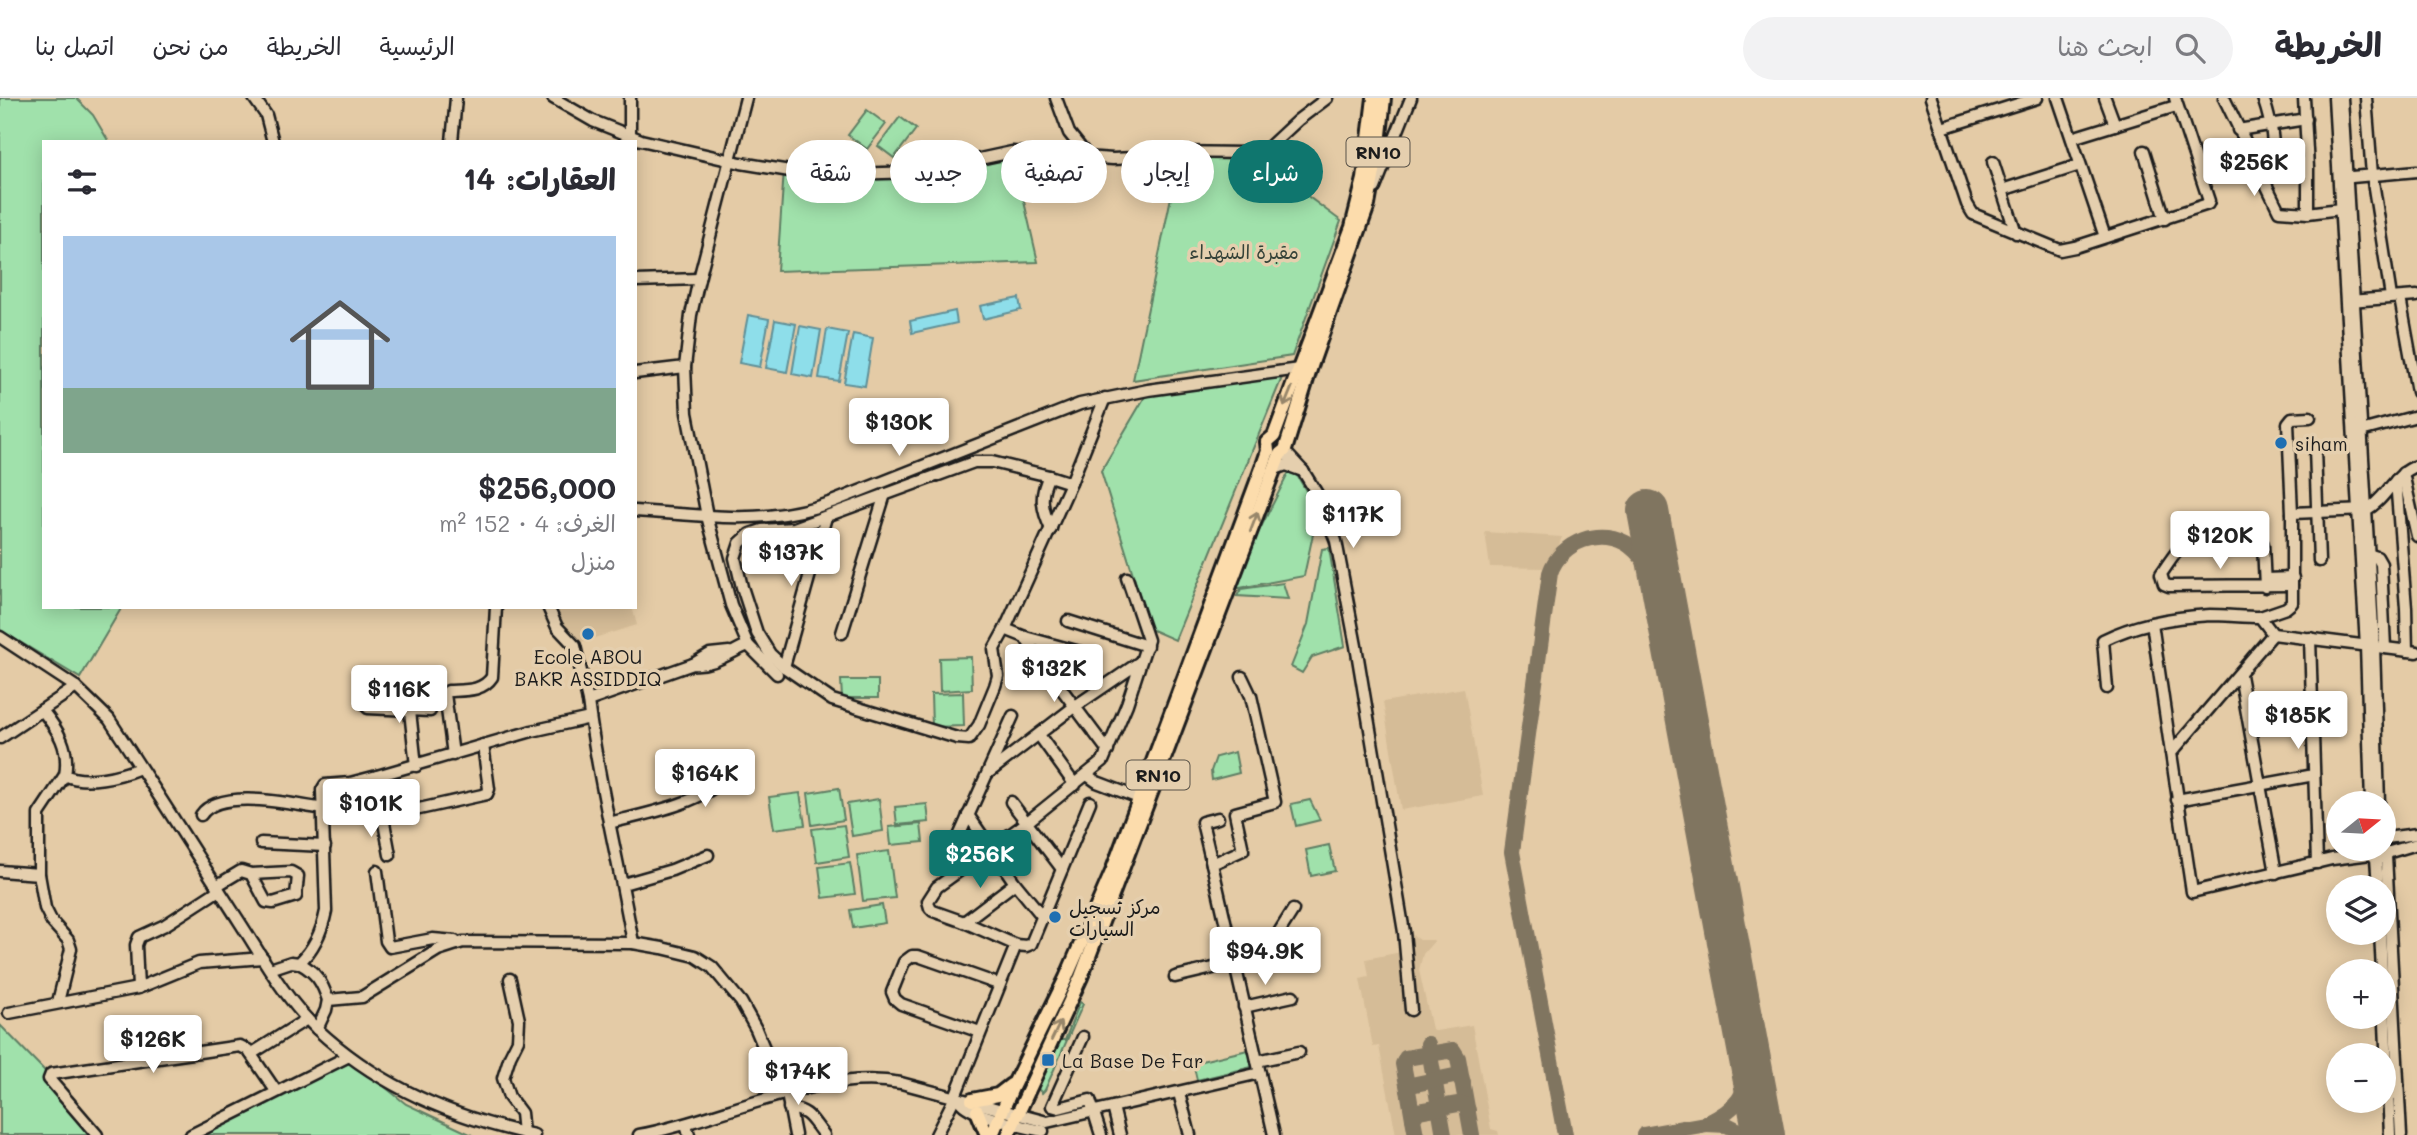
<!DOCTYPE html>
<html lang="ar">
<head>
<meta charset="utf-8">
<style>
  body { margin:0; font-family:Mali,"Playpen Sans Arabic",sans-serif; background:#f2f2f3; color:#2b2b33; direction:rtl; height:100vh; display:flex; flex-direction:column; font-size:26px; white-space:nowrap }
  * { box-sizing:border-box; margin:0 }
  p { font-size:23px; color:#7c7c81 }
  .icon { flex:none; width:38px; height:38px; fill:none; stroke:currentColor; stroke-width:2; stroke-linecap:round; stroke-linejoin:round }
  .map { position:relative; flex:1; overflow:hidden; direction:ltr }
  .panel { position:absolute; left:42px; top:42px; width:595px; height:469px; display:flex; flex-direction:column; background:#fff; border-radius:0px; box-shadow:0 4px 18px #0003; direction:rtl }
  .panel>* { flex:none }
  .hud { position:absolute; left:658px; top:42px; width:665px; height:63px; direction:rtl; display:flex; gap:14px }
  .needle { width:46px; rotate:72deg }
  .buttons { position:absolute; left:2326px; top:693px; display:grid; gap:14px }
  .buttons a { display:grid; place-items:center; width:70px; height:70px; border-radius:50%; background:#fff; box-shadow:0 4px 18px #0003; font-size:35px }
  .price { position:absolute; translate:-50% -60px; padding:0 16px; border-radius:7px; background:#fff; color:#222; font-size:23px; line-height:46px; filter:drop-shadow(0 2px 4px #0008) }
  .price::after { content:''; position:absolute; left:50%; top:42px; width:21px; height:16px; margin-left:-10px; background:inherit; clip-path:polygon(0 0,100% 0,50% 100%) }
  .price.active { background:#0f766e; color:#fff }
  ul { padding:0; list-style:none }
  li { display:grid; align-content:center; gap:14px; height:371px; padding:0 21px }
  li span { display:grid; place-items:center; height:217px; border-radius:0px; color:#555 }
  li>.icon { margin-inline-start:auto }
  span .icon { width:126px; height:126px; fill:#fffc; stroke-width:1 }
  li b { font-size:30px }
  h2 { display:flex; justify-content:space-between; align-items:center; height:84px; padding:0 21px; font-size:30px }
  .tag { padding:0 24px; border-radius:32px; background:#fff; box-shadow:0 4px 18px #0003; font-size:24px; line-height:63px }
  .tag.active { background:#0f766e; color:#fff }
  header { display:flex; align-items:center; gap:42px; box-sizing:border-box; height:98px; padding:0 35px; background:#fff; border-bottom:2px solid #e1e1e2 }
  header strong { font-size:33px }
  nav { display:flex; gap:38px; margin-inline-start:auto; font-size:24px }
  .search { width:490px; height:63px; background:#f2f2f3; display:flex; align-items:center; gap:18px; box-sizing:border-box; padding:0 24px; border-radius:38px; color:#7c7c81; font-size:26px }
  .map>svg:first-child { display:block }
  .built { fill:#d5bc97 }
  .green { fill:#a0e1ab; stroke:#5e7e64; stroke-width:2 }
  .water { fill:#8edeea; stroke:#609098; stroke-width:2 }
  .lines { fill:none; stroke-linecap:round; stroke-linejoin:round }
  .taxiway { stroke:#807461; stroke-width:16 }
  .runway { stroke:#807461; stroke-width:42 }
  .minor-casing { stroke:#1c1c1c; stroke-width:15 }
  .major-casing { stroke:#1c1c1c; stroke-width:18 }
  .minor { stroke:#e5cfae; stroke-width:10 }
  .major { stroke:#fcdcac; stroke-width:12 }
  .oneway { stroke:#97866b }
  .poi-dot { fill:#1f6fb2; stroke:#e5cfae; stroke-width:2.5 }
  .labels { text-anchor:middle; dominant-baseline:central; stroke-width:7; stroke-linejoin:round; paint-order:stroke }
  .shield { fill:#e5cfae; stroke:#585248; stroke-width:2 }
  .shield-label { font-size:18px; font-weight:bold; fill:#1c1c1c }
  .park-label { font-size:19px; fill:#364339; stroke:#e5cfae }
  .poi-label { font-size:19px; fill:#1c1c1c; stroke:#e5cfae; text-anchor:start }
</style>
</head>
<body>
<header>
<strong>الخريطة</strong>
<div class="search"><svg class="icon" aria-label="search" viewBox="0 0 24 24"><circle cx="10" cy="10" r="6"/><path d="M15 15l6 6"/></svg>ابحث هنا</div>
<nav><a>الرئيسية</a><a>الخريطة</a><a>من نحن</a><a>اتصل بنا</a></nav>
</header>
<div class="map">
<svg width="2417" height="1037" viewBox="0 0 2417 1037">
  <rect width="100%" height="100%" fill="#e4cba6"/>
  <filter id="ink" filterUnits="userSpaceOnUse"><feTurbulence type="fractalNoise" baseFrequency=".0143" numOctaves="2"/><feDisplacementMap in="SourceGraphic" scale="14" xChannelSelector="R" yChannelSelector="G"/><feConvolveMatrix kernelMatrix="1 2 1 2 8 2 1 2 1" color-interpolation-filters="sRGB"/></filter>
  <g filter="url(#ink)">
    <g class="built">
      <path d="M 1485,434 L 1562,439 L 1550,470 L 1490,469 Z"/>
      <path d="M 553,509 L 632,509 L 637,527 L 578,545 L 557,522 Z"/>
      <path d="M 1464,590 L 1483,698 L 1401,712 L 1383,604 Z"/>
      <path d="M 1407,833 L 1420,842 L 1435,842 L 1423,856 L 1419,872 L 1432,931 L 1436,933 L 1472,927 L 1491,1031 L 1498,1033 L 1499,1037 L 1396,1037 L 1379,948 L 1373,949 L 1360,881 L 1369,879 L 1366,861 L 1401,854 Z"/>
    </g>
    <g class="green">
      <path d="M 0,0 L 76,0 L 93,17 L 109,44 L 44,44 L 44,509 L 122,509 L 80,580 L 0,532 Z"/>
      <path d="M 867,12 L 886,26 L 867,51 L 848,37 Z"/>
      <path d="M 900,19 L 916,31 L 894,60 L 878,48 Z"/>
      <path d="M 1250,55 L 1341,123 L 1292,258 L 1133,282 L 1180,56 Z"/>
      <path d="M 1014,60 L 1038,164 L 777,173 L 784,72 L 922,76 Z"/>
      <path d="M 1283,277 L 1175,542 L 1150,531 L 1101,373 L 1146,297 Z"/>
      <path d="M 1290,372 L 1298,379 L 1318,413 L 1304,478 L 1229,492 Z"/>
      <path d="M 1329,450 L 1345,548 L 1312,559 L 1302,575 L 1291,569 L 1308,526 L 1322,451 Z"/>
      <path d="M 1283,485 L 1288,501 L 1237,498 L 1241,491 Z"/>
      <path d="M 971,559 L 972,591 L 940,593 L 939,560 Z"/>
      <path d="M 841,582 L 878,582 L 878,600 L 842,600 Z"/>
      <path d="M 963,595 L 964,628 L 932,629 L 931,596 Z"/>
      <path d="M 1235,654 L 1239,675 L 1212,682 L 1211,673 L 1216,659 Z"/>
      <path d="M 839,690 L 844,722 L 812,727 L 808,695 Z"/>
      <path d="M 800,695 L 805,727 L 774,731 L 769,699 Z"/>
      <path d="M 879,701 L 883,733 L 852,738 L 847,706 Z"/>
      <path d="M 1310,702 L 1320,722 L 1296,728 L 1291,706 Z"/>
      <path d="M 927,706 L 929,724 L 897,727 L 895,709 Z"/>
      <path d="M 921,726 L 923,744 L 891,747 L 889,729 Z"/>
      <path d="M 844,727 L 849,759 L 817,764 L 812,731 Z"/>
      <path d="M 1329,747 L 1335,773 L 1311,778 L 1306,752 Z"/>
      <path d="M 889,753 L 895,800 L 863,803 L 857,757 Z"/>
      <path d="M 850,765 L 855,796 L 823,800 L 819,769 Z"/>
      <path d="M 882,807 L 885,825 L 853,830 L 850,812 Z"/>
      <path d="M 1080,904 L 1083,906 L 1045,992 L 1042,995 L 1036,989 C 1041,973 1053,958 1061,942 L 1065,942 Z"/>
      <path d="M 0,927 L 43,971 L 100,1037 L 0,1037 Z"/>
      <path d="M 1252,951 L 1256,968 L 1197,982 L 1193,965 Z"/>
      <path d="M 345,957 L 406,1006 L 472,1037 L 182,1037 Z"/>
    </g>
    <g class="water">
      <path d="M 1019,200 L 1021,212 L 983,221 L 980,208 Z"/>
      <path d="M 955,213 L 957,225 L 912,235 L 910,223 Z"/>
      <path d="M 748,217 L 769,221 L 760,269 L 739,265 Z"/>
      <path d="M 775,222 L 796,226 L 787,274 L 766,270 Z"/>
      <path d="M 800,228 L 821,232 L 813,280 L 792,276 Z"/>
      <path d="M 827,231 L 848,235 L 839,283 L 819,280 Z"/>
      <path d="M 853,236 L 873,240 L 865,288 L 844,285 Z"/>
    </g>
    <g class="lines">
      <g class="taxiway">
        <path d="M 1428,946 L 1444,1037"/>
        <path d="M 1408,992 L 1403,966 L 1406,960 L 1453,952 L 1458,960 L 1472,1037"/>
        <path d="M 1413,1021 L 1408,992 L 1411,987 L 1454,978 L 1459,979 L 1463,984"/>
        <path d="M 1416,1037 L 1413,1021 L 1418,1013 L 1458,1006 L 1464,1007 L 1468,1012"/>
        <path d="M 1565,1037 L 1512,754 L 1550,475 C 1560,444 1602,427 1630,448 C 1647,461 1657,484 1665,502"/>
        <path d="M 1644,1037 L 1706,1026"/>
        <path d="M 1747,1037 L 1727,1027 L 1706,1026 C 1738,1010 1747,998 1750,962"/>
      </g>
      <path class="runway" d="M 1648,413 L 1764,1037"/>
      <defs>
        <g id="minor">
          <path d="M 254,0 L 266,17 L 273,44"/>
          <path d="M 553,0 L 593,23 L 641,42 L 741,65 L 796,74 L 847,76 L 919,74 L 1012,54 L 1113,61 L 1134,60 L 1169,54 L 1246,55 L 1261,53 L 1269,49 L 1298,22 L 1327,0"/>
          <path d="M 1056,0 L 1069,35 L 1089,60"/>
          <path d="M 1931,0 L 1967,106 L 1973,116 L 2060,152 L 2075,149 L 2208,106 L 2209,103 L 2175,0"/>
          <path d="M 2058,0 L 2105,139"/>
          <path d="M 2105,0 L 2115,27"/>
          <path d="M 2224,0 L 2279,113 L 2308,115 L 2340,111"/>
          <path d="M 2263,0 C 2273,29 2278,55 2265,84"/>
          <path d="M 2304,0 L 2308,70 L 2308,115"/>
          <path d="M 2334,0 L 2366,548 L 2371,705"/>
          <path d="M 2342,0 L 2374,548 L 2379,705"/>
          <path d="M 2366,0 L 2372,77 L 2391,199"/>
          <path d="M 1942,30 L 2037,0"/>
          <path d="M 2238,32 L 2306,21"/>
          <path d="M 630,39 L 630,0"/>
          <path d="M 2072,40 L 2176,8"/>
          <path d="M 452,44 L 456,0"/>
          <path d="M 2144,53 L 2165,121"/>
          <path d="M 1993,64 L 2016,135"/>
          <path d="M 2341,80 L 2417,73"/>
          <path d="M 1375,90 L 1411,0"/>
          <path d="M 2002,92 L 2080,67"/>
          <path d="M 635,183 L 699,181"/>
          <path d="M 2400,200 L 2417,294"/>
          <path d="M 2349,203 L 2417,198"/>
          <path d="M 635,275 L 685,269"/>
          <path d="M 2357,334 L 2417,318"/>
          <path d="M 2315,351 L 2319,463"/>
          <path d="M 1281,356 L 1289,358 L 1303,373 L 1319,399 L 1336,443 L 1356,548 L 1404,834 L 1411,912"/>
          <path d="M 1275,371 L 1286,367 L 1303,373"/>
          <path d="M 2403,375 L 2417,438"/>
          <path d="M 2396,382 L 2406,510 L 2407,553"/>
          <path d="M 635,413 L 707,418 L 687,315 L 685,269 L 691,217 L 699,181 L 746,0"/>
          <path d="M 2292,415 L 2366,412 C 2386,402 2394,375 2417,368"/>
          <path d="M 1051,431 C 1042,412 1039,397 1049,378 L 1071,385"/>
          <path d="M 2368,456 L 2377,459 L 2381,466 L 2385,550"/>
          <path d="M 2265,481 L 2293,480"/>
          <path d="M 2265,489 L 2263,446 L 2257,439 C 2241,438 2202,433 2189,441 C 2178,449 2169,465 2161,476 L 2164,486 L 2169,488 L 2292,487"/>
          <path d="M 548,509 L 557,529 L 575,548 L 588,603"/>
          <path d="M 2260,519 L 2286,510 L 2292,505 L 2292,415 L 2288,325 L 2292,320 L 2310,319"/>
          <path d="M 1068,523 L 1147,548"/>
          <path d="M 2152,525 L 2171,655"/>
          <path d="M 1005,531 L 994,551 L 998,578 L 995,588 L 979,627 L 969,641 L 957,640 L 832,602 L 784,569 L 770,556 L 757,535 L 742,489 L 735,460 L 740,445 L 750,436 L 762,432 L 794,430 L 974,364 L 992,364 L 1049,378"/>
          <path d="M 842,535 L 885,396"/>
          <path d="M 2273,536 L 2171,655 L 2192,794 L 2332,761 L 2371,756"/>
          <path d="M 0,539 L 76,589 L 109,621 C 153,688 196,756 239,823 C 263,860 285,901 317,931 C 378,988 453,1020 534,1037"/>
          <path d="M 1025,539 L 1037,558 L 1108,653"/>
          <path d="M 2310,540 L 2317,765"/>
          <path d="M 1091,557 L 1025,539 L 1005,531 L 1071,385 L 1105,300"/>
          <path d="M 693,566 C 714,568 730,554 748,547"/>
          <path d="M 784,569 L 826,419"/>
          <path d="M 777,576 L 748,547 L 731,507 L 707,418 C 751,421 790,419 832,404 L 1080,306 L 1148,292 L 1299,271"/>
          <path d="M 2240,577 L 2276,775"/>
          <path d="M 1242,579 L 1251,598 L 1275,704 L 1235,715 L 1243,752 L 1212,766 L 1274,1037"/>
          <path d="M 1027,582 L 1037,558"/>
          <path d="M 2107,590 L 2103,542 C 2135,526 2174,519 2210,517 C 2226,517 2243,519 2260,519 L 2273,536 L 2417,554"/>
          <path d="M 368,610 L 430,613"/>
          <path d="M 42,612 L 76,589"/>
          <path d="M 410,613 L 416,668"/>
          <path d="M 1039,637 L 1075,687"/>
          <path d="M 0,640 L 42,612 C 58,632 70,650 65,677 C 85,687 120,678 140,670"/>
          <path d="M 453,657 L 445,596 L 448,593 C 465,592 482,594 492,579 L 496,509"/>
          <path d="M 988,675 L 1074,609 L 1140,564"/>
          <path d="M 1087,677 L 1097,684 L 1139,700"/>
          <path d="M 377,678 L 383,719 L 487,696 L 489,691 L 483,647"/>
          <path d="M 2177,702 L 2314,677"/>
          <path d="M 1011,704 L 1062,771"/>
          <path d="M 201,717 C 220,689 295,707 324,711"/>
          <path d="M 968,717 L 1015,785 L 1043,819"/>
          <path d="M 383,719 L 390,757"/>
          <path d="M 609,725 C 641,717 705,705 725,679"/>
          <path d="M 2386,740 L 2417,736"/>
          <path d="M 261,745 L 325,748"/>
          <path d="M 956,745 L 1013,618"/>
          <path d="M 2369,751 L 2373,758 L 2382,760 L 2390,754 L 2417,746"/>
          <path d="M 2386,758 L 2401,1037"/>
          <path d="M 2376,760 L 2378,789"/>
          <path d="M 1212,766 L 1202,724 L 1218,720"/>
          <path d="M 0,773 L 39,776"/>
          <path d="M 377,773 L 386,843 L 390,849 L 433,841 L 455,843"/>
          <path d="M 623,786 L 672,772 L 708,757"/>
          <path d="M 216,788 L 241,773 L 251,776 L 291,774 L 298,778 L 296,798 L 273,805 L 266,804 L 251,776"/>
          <path d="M 964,824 L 1015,785"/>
          <path d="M 2380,835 L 2382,873"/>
          <path d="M 633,845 C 619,764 598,684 588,603 L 693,566 L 710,556 L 729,554"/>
          <path d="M 1016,847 L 964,824 L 933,813 L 930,810 L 928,803 L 937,789 L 1026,725 L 1103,663 L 1127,606 L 1148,542 L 1127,480"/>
          <path d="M 299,865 C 316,874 322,884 328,902"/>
          <path d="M 270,871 L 291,864 L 299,865 C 314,851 322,833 326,813 L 322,692 L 325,687 L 350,685 L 377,678 L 532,633 L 590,620"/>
          <path d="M 1175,879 L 1264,858 L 1293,812"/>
          <path d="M 510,881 L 519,922 L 518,942 L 510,958 L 503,980 L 509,999 L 521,1015 L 523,1035"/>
          <path d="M 138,890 L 136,847 L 139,839 L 165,827 L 219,792"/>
          <path d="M 58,904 L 71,851 L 68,842 L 52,824 L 45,810 L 39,776 L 39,716 L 65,677"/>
          <path d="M 2384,904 L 2390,1037"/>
          <path d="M 1244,909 L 1293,898"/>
          <path d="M 9,915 L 138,890 L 199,865 L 263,860"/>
          <path d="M 317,931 L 326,912 L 328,902 L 362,899 L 438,852 L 463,844 L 633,845 L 662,850 L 695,858 L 712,869 L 741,904 L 756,931 L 776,979 L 787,996 L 795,1037"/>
          <path d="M 980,934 L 901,906 L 895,901 L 892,894 L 904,864 L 912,858 L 918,858 L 998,886"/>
          <path d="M 1083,939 L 1052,1008 L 1059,1010 L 1090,1002 L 1101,1037"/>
          <path d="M 251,956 L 307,921"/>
          <path d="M 1257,963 L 1299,954"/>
          <path d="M 1179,995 L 1190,1037"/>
          <path d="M 960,1003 C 970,1018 1025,1029 1043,1033"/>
          <path d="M 1113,1009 L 1120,1037"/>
          <path d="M 789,1010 C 811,1013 811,1022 824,1037"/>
          <path d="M 686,1027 L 689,1037"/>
          <path d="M 97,1037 L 49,981 L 51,976 L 240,948 L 248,952 L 276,993"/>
          <path d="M 191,1037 L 349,958"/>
          <path d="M 639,1037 C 723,1022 816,970 901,985 L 1047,1024 L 1260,975"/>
          <path d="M 936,1037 L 954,1001 L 1016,847 L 1026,848 L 1031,846 L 1090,704"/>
        </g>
        <g id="major">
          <path d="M 972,1002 L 998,997 L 1011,987"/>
          <path d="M 977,1013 L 987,1037"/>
          <path d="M 992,1037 L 1012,990 L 1066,880 L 1112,774 L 1262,370 L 1268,353 L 1267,344 L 1274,338 L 1352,129 L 1364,81 L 1374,0"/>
          <path d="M 1008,1037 L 1081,879 L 1280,356 L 1285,352 L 1312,265 L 1368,107 L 1379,46 L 1384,0"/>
        </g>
      </defs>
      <use href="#minor" class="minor-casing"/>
      <use href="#major" class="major-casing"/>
      <use href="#minor" class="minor"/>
      <use href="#major" class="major"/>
    </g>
    <defs><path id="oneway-shaft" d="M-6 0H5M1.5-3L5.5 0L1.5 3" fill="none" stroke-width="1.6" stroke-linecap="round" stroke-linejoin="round" transform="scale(1.75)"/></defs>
    <g class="oneway">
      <use href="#oneway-shaft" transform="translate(1288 299) rotate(112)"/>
      <use href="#oneway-shaft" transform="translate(1254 424) rotate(-69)"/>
      <use href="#oneway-shaft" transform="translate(1056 933) rotate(-64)"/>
    </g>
  </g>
  <g class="poi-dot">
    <circle cx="2281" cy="345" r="7"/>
    <circle cx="588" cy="536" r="7"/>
    <circle cx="1055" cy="819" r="7"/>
    <rect x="1041" y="955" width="14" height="14" rx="3.5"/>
  </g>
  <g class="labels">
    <g class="shield">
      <rect x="1346.5" y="39.5" width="63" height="29" rx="5"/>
      <rect x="1126.5" y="662.5" width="63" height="29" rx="5"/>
    </g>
    <g class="shield-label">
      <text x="1378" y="54">RN10</text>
      <text x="1158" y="677">RN10</text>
    </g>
    <g class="park-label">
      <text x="1244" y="153">مقبرة الشهداء</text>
    </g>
    <g class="poi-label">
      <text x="2295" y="345">siham</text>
      <text x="588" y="558" text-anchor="middle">Ecole ABOU<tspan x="588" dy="22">BAKR ASSIDDIQ</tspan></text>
      <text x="1069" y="808">مركز تسجيل<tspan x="1069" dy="22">السيارات</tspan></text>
      <text x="1062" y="962">La Base De Far</text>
    </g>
  </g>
</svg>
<div class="buttons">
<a><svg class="needle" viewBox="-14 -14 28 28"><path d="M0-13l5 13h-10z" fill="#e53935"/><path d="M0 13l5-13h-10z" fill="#7c7c81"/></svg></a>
<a><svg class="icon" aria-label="layers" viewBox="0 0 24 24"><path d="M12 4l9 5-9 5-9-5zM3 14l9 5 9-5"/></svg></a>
<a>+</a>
<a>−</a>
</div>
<b class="price" style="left:2254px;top:100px">$256K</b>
<b class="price" style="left:899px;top:360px">$130K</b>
<b class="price" style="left:1353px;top:452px">$117K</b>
<b class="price" style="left:2220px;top:473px">$120K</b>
<b class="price" style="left:791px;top:490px">$137K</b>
<b class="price" style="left:1054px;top:606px">$132K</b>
<b class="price" style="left:399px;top:627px">$116K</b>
<b class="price" style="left:2298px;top:653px">$185K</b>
<b class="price" style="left:705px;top:711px">$164K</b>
<b class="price" style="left:371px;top:741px">$101K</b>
<b class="price active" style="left:980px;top:792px">$256K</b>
<b class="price" style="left:1265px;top:889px">$94.9K</b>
<b class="price" style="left:153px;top:977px">$126K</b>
<b class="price" style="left:798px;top:1009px">$174K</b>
<div class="hud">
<a class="tag active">شراء</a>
<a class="tag">إيجار</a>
<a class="tag">تصفية</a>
<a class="tag">جديد</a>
<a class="tag">شقة</a>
</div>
<section class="panel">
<h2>العقارات: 14<svg class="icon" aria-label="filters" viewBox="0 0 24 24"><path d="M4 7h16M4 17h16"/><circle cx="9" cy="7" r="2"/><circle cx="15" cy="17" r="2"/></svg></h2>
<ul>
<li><span style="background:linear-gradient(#a9c7e8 70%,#7fa58c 0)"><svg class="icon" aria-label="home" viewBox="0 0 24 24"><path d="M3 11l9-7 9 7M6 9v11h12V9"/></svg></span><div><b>$256,000</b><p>الغرف: 4 · 152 m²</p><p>منزل</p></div></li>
</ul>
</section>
</div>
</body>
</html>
